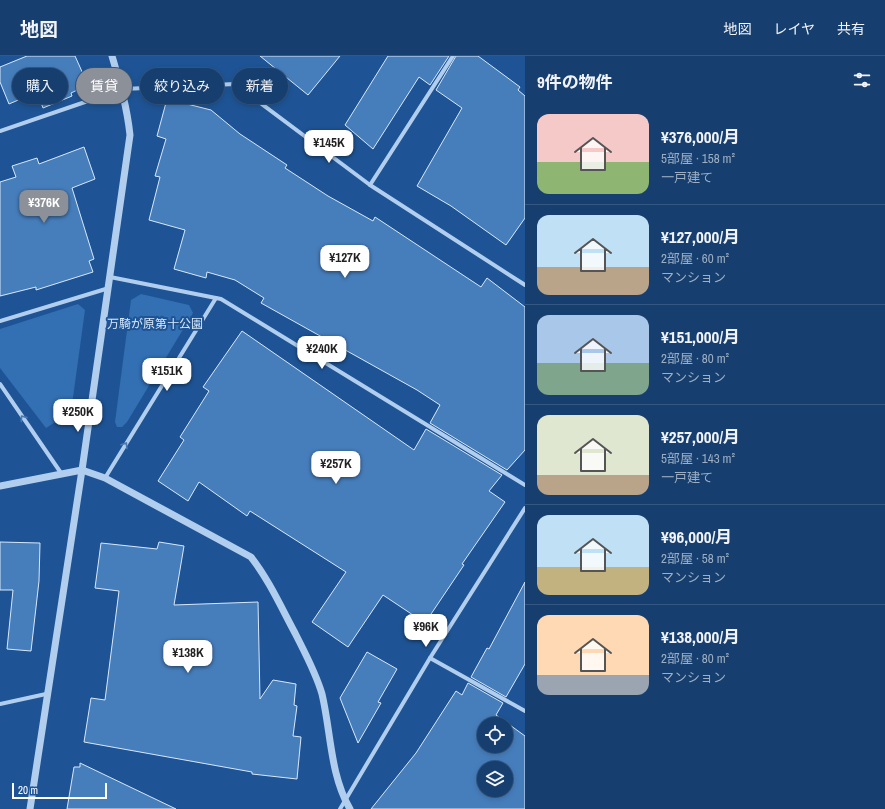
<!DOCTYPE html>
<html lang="ja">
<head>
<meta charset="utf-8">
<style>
  body { margin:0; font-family:"Archivo Narrow","Noto Sans JP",sans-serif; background:#234a78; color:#f1f3f6; height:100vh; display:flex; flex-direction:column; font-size:15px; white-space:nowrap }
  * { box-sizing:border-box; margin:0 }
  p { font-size:13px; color:#9eafc3 }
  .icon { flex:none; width:22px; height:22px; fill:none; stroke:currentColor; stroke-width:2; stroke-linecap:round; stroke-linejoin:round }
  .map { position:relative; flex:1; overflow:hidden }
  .panel { display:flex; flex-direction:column; background:#163f70; width:360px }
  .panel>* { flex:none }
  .top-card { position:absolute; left:12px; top:12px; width:380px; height:36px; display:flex; gap:8px }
  .controls { position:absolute; left:477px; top:661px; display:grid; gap:8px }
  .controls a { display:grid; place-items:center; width:36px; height:36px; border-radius:50%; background:#163f70; box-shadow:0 2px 6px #0003,0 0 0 1px #355883; font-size:20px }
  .scale { position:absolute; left:12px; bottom:10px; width:95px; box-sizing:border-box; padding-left:4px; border:2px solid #fff; border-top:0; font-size:11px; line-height:14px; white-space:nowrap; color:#fff; -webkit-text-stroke:3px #1e5495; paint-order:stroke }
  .price { position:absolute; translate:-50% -34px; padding:0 9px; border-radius:8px; background:#fff; color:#222; font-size:13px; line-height:26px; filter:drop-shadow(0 1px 2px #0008) }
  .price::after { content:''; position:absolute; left:50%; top:24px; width:12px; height:9px; margin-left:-6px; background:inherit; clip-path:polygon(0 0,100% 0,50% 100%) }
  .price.current { background:#8c9099; color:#fff }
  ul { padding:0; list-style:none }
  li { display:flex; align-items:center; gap:12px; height:100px; padding:0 12px }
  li+li { border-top:1px solid #355883 }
  li span { display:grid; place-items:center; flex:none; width:112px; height:80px; border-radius:12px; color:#555 }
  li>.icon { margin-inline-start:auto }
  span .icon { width:48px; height:48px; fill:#fffc; stroke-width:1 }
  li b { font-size:17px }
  h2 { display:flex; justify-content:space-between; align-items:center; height:48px; padding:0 12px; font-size:17px }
  .pill { padding:0 14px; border-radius:18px; background:#163f70; box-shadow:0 2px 6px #0003,0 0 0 1px #355883; font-size:14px; line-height:36px }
  .pill.current { background:#8c9099; color:#fff }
  header { display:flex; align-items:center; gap:24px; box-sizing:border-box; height:56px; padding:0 20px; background:#163f70; border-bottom:1px solid #355883 }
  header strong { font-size:19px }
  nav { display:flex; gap:22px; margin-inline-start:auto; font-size:14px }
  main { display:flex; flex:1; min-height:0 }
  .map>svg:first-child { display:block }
  .green { fill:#326fb3 }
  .building { fill:#467ebc; stroke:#d8e8fa; fill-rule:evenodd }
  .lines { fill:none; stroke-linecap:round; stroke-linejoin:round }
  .minor { stroke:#b1ceef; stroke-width:4 }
  .tertiary { stroke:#b1ceef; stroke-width:7 }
  .oneway { stroke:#4a79b0 }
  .labels { text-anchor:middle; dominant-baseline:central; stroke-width:4; stroke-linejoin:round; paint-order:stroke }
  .park-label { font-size:12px; fill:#d8e8fa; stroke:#1e5495 }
</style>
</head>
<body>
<header>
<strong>地図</strong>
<nav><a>地図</a><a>レイヤ</a><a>共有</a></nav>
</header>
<main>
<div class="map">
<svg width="525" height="753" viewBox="0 0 525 753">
  <rect width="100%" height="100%" fill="#1e5495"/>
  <g class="green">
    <path d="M 141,238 L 189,249 L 193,257 L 127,366 L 122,371 L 117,371 L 115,366 L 131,244 Z"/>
    <path d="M 78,248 L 85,254 L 71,356 L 46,372 L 0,312 L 0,273 Z"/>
  </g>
  <g class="building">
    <path d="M 27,0 L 75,0 L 88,29 L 71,37 L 72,40 L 43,52 L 37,36 L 9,48 L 0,26 L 0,11 Z"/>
    <path d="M 260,0 L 340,0 L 308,39 Z"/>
    <path d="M 388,0 L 449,0 L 430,29 L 419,21 L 373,93 L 345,69 Z"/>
    <path d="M 456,0 L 478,0 L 520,31 L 518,34 L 525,40 L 525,162 L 506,189 L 451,150 L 417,130 L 462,52 L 436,34 Z"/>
    <path d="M 167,43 L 211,54 L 240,78 L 287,109 L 285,112 L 328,140 L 373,165 L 375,161 L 481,231 L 487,222 L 525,251 L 525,394 L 507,414 L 430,367 L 440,349 L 417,334 L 261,247 L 264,242 L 235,224 L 207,216 L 206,222 L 174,213 L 185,174 L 149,164 L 160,121 L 155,120 L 166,83 L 157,80 Z"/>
    <path d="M 84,91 L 95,123 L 72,132 L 94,203 L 89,205 L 93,216 L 36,234 L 36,231 L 0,240 L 0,126 L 16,121 L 12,110 L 37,102 L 39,108 Z"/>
    <path d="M 242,275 L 414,394 L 426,373 L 502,419 L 489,435 L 505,446 L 462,508 L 464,509 L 425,567 L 383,539 L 348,591 L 312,566 L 346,516 L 250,455 L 247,460 L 199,426 L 188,445 L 158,425 L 184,384 L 180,381 L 209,335 L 203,331 Z"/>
    <path d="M 0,486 L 40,487 L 39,525 L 31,595 L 7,593 L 13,534 L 0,534 Z"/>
    <path d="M 159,486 L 184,490 L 174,549 L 258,546 L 260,643 L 273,624 L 296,628 L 294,649 L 297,650 L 293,680 L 301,681 L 297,723 L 252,718 L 252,716 L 84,686 L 91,642 L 105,644 L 119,535 L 95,532 L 101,487 L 157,493 Z"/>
    <path d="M 525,526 L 525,608 L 506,641 L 471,621 L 487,592 L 489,593 Z"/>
    <path d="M 367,596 L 397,613 L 378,646 L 381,647 L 358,687 L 340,642 Z"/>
    <path d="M 468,627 L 503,647 L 496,659 L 525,680 L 525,753 L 371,753 L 416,697 L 456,635 L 462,639 ZM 484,668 L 506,668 L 506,690 L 484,690 ZM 484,712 L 506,712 L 506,734 L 484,734 Z"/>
    <path d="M 80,707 L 176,753 L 67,753 L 74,711 L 80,711 Z"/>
  </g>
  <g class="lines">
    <g class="minor">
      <path d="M 0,75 L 123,33 L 235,28 L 370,129 L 525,229"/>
      <path d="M 370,129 L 453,0"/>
      <path d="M 110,221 L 221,243 L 525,429"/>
      <path d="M 0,265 L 109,232"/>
      <path d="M 0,328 L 61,417"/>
      <path d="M 105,422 L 216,242"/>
      <path d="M 430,602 L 525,655"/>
      <path d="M 0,648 L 46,638"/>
      <path d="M 340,753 L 430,602 L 525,452"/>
    </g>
    <g class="tertiary">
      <path d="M 0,430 L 82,414 L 105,422 L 251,501 C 269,524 281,551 295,577 C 305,597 316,617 322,638 C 331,676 330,719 350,753"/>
      <path d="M 30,753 L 82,414 L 130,79 C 127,51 120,27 112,0"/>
    </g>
  </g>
  <defs><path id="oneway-chevron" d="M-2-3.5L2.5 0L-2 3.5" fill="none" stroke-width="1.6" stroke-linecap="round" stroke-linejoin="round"/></defs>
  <g class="oneway">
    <use href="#oneway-chevron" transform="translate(23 362) rotate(-125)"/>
    <use href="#oneway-chevron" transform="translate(125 389) rotate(-58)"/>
  </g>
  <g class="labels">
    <g class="park-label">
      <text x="155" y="268">万騎が原第十公園</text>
    </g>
  </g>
</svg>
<div class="controls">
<a><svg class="icon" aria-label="locate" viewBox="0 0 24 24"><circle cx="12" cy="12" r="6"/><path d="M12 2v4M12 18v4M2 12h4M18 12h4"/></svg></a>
<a><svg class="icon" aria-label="layers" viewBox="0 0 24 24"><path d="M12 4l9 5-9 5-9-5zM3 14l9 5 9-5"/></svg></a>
</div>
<div class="scale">20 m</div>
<b class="price" style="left:329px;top:108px">¥145K</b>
<b class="price current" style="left:44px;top:168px">¥376K</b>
<b class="price" style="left:345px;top:223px">¥127K</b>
<b class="price" style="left:322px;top:314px">¥240K</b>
<b class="price" style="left:167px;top:336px">¥151K</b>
<b class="price" style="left:78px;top:377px">¥250K</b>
<b class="price" style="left:336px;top:429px">¥257K</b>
<b class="price" style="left:426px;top:592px">¥96K</b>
<b class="price" style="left:188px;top:618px">¥138K</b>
<div class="top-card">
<a class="pill">購入</a>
<a class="pill current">賃貸</a>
<a class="pill">絞り込み</a>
<a class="pill">新着</a>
</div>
</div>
<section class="panel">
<h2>9件の物件<svg class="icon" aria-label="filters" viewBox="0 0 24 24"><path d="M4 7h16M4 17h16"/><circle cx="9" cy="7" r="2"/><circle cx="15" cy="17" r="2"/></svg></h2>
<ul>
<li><span style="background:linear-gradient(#f6c9c9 60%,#8fb573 0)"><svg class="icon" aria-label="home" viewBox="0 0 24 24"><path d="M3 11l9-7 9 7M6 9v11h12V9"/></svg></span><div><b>¥376,000/月</b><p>5部屋 · 158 m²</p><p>一戸建て</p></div></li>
<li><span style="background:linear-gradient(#bfe0f5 65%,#b9a48a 0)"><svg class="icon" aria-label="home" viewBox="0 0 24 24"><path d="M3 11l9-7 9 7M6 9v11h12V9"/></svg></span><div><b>¥127,000/月</b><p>2部屋 · 60 m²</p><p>マンション</p></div></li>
<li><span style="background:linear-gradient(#a9c7e8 60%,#7fa58c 0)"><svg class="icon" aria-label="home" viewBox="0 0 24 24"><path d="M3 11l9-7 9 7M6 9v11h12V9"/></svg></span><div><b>¥151,000/月</b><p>2部屋 · 80 m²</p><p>マンション</p></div></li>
<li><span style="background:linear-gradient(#dfe7d0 75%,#b9a48a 0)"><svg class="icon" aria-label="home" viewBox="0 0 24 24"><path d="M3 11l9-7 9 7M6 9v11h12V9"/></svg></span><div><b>¥257,000/月</b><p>5部屋 · 143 m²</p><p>一戸建て</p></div></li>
<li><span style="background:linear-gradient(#bfe0f5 65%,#c2b280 0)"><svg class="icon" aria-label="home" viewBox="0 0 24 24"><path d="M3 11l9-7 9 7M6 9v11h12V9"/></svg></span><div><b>¥96,000/月</b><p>2部屋 · 58 m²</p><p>マンション</p></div></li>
<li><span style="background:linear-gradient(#ffd9b3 75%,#9aa5b1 0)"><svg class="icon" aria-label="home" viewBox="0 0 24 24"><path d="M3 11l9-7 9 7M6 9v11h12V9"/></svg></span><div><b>¥138,000/月</b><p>2部屋 · 80 m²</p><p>マンション</p></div></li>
</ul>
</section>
</main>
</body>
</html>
